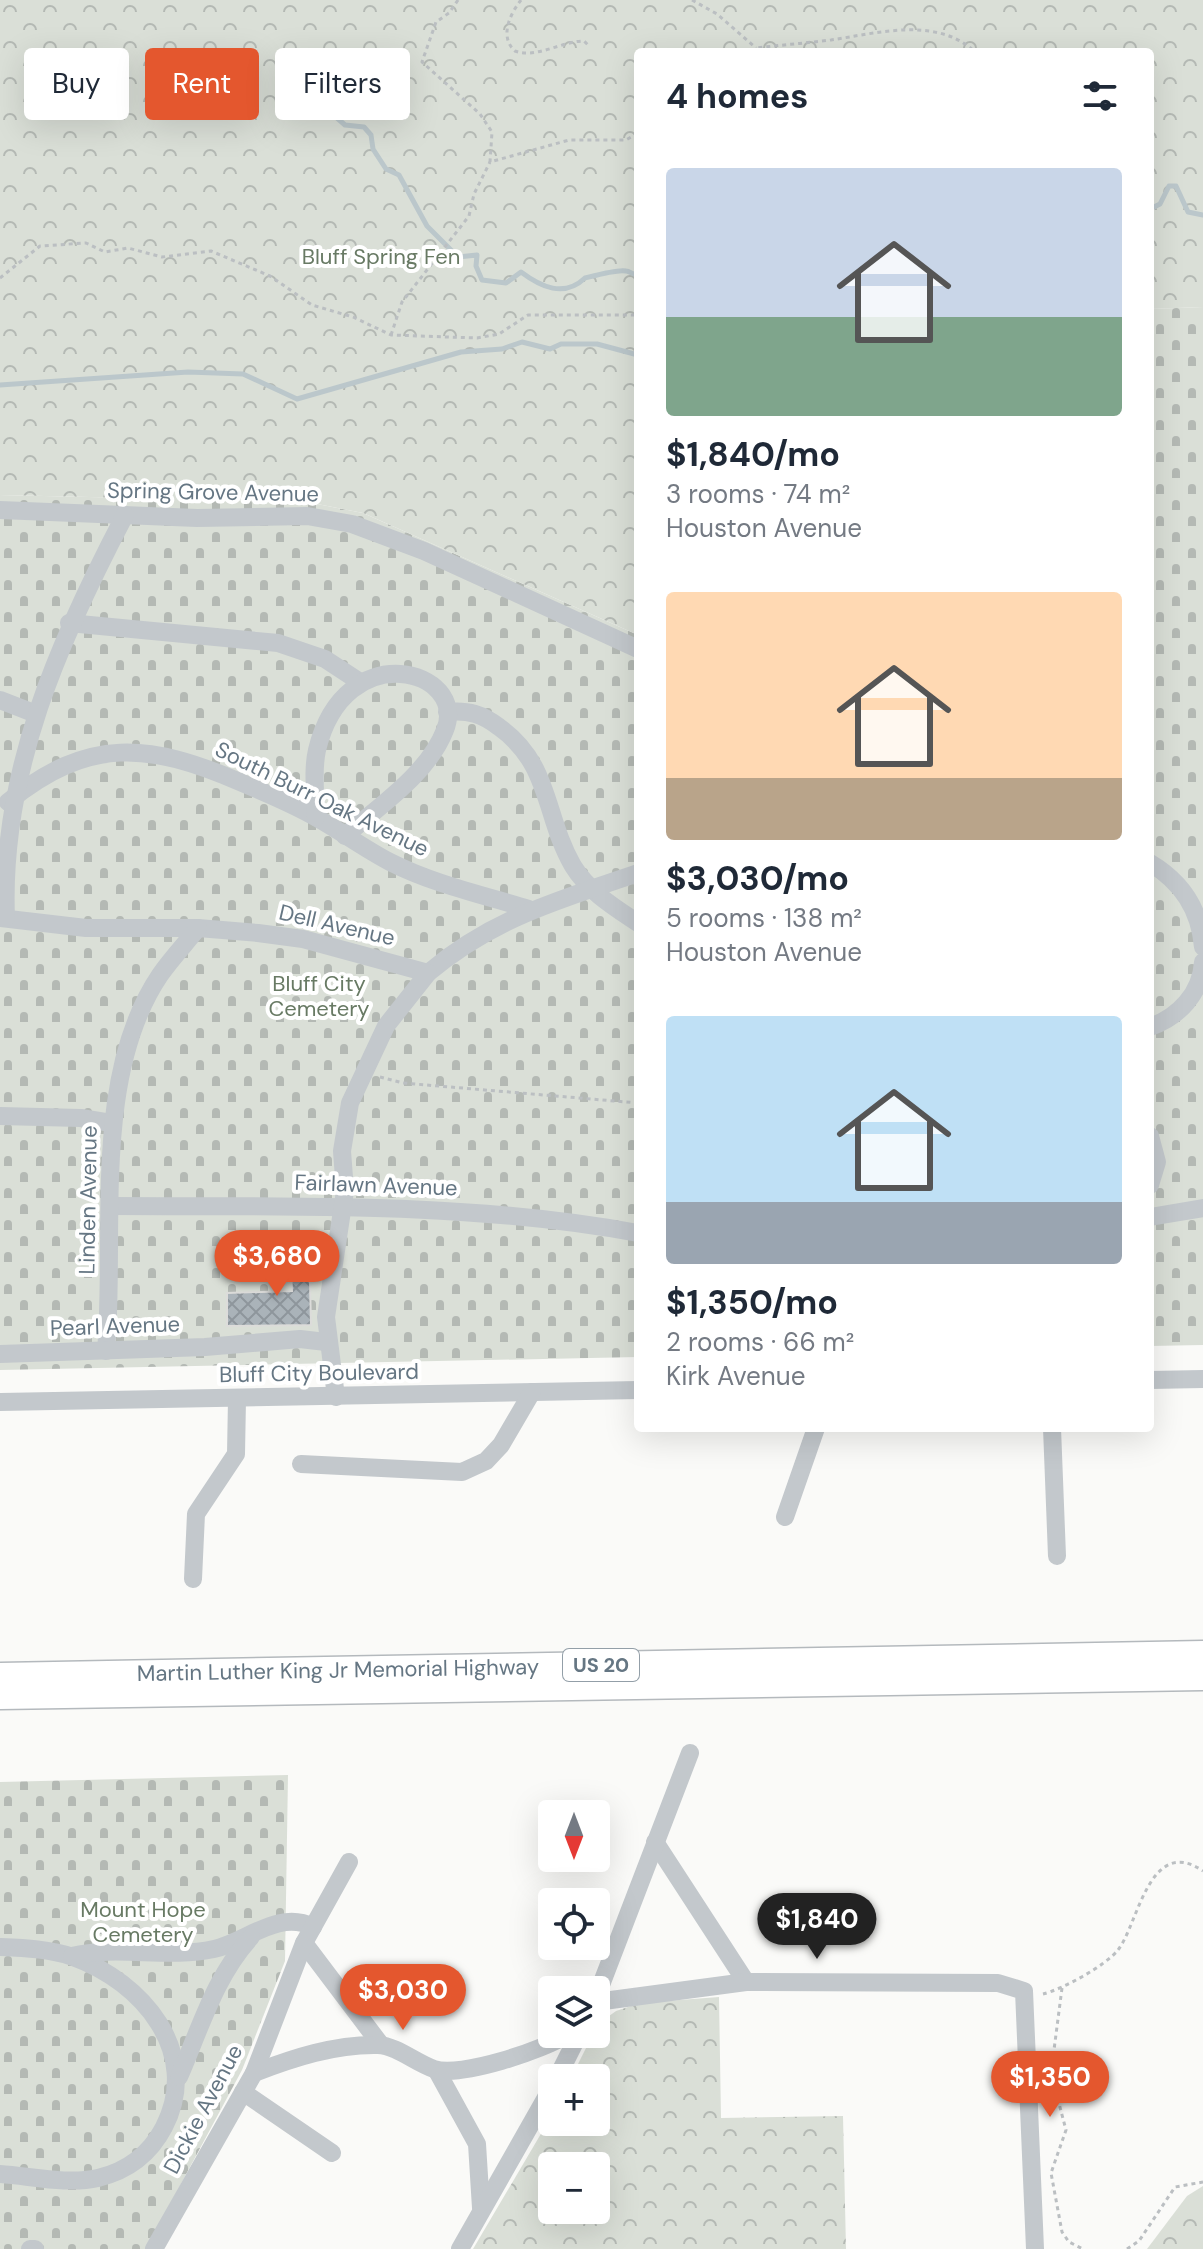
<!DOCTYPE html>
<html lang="en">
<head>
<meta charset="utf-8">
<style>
  body { margin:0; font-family:"DM Sans",sans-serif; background:#f2f2f3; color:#1f2937; height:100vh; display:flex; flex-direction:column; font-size:30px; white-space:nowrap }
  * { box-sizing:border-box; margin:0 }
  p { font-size:26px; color:#747a83 }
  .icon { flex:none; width:44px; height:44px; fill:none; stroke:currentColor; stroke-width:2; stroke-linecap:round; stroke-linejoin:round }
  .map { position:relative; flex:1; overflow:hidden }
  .sheet { position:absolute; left:634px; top:48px; width:520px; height:1384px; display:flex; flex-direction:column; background:#fff; border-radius:8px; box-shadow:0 8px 32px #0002 }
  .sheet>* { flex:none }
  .guide { position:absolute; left:24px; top:48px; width:490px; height:72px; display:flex; gap:16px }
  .needle { width:52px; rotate:180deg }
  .fabs { position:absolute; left:538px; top:1800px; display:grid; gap:16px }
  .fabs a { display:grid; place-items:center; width:72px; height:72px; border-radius:8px; background:#fff; box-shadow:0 8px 32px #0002; font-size:40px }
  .price { position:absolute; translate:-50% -68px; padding:0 18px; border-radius:28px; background:#e4572e; color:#fff; font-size:26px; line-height:52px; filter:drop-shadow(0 2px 4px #0008) }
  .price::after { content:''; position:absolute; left:50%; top:48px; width:24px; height:18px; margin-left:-12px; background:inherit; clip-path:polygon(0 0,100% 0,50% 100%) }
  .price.active { background:#222; color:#fff }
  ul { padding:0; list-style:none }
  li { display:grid; align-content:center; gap:16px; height:424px; padding:0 32px }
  li span { display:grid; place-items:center; height:248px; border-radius:8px; color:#555 }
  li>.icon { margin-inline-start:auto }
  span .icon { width:144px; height:144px; fill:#fffc; stroke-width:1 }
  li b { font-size:34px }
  h2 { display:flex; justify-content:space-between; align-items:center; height:96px; padding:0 32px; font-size:34px }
  .pill { padding:0 28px; border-radius:8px; background:#fff; box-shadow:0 8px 32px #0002; font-size:28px; line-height:72px }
  .pill.active { background:#e4572e; color:#fff }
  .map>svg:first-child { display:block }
  .cemetery { fill:url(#cemetery-stones) }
  .park { fill:url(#park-crowns); fill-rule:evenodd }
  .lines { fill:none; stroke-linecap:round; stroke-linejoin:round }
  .stream { stroke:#bbc7cb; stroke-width:5 }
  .building { fill:url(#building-cross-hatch); stroke:#dcdcda; stroke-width:2 }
  .highway-casing { stroke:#b4b9bd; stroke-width:29 }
  .path { stroke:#bbbfc2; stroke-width:3; stroke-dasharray:4 4; stroke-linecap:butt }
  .minor { stroke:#c3c8cc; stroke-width:18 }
  .highway { stroke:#fff; stroke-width:26 }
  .labels { text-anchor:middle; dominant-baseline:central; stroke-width:8; stroke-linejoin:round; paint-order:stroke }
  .shield { fill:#fff; stroke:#939fa8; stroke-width:2 }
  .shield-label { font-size:20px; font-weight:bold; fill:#657683 }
  .park-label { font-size:22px; fill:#687a64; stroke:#fff }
  .street-label { font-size:22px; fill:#657683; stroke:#fff }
</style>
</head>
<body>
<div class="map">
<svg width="1203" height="2249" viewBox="0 0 1203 2249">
  <defs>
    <pattern id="cemetery-stones" width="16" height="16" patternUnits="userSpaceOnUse" patternTransform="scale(2)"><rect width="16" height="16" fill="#dadfd7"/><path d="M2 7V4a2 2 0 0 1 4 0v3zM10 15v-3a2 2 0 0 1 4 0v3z" fill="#b4b9b4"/></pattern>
    <pattern id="park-crowns" width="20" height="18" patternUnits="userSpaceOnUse" patternTransform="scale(2)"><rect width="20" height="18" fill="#dadfd7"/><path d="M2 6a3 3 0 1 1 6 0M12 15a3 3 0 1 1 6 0" fill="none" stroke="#b4b9b4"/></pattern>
    <pattern id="building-cross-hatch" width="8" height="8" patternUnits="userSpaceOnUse" patternTransform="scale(2)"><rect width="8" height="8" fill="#aab3b9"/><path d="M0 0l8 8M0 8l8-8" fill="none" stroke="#8e969c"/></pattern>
  </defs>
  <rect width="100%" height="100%" fill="#fafaf8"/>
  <g class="cemetery">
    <path d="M 1203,307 L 1203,1345 L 1150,1346 L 1150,309 Z"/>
    <path d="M 0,495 L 307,502 L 363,513 L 638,635 L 638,1357 L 0,1370 Z"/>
    <path d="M 288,1775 L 285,1961 L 242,2070 L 146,2249 L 0,2249 L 0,1782 Z"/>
  </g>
  <g class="park">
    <path d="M 0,0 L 1203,0 L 1203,307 L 1150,309 L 1150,52 L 638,52 L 638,635 L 363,513 L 307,502 L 0,495 Z"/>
    <path d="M 719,1997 L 721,2118 L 843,2116 L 846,2249 L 473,2249 L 552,2115 L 552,2122 L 596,2122 L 596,2078 L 571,2078 L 598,2024 L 616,2011 L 640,2003 ZM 552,2166 L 596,2166 L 596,2210 L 552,2210 Z"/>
    <path d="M 1203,2186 L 1203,2249 L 1147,2249 L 1187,2196 Z"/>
  </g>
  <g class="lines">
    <g class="stream">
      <path d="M 284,103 L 321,104 L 345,125 L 364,127 L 371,135 L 373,149 L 386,169 L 399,175 L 427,226 L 458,257 L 477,255 L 476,266 L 482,280 L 506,283 L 521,272 C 541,287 564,298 585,278 C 593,276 618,269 626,271 C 630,271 633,275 638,275"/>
      <path d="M 1150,209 L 1160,204 L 1169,186 L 1176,186 L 1188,212 L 1203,215"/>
      <path d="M 0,385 L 188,372 L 243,374 L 297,399 L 461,352 L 502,349 L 522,342 L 550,349 L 561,344 L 597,344 L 638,355"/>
    </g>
  </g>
  <path class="building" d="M 309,1241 L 311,1325 L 227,1326 L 227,1293 L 292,1291 L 290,1242 Z"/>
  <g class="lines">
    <defs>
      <g id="highway">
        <path d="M 0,1676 L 1203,1654"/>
        <path d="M 0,1696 L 1203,1677"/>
      </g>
    </defs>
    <use href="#highway" class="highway-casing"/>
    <g class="path">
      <path d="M 458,0 L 449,13 L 436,22 L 422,62 L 480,114 L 492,132 L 490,162 L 569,140 L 626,140 L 638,133"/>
      <path d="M 521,0 C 510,14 499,37 515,51 C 536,59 562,41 584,41 L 589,46"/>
      <path d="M 692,0 L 717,14 L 756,48"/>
      <path d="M 752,52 L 756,48 C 781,45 806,43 831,40 C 878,33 937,16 975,52"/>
      <path d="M 0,278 L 40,246 L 86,243 L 105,252 L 128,248 L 162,257 L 211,251 L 270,276 L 312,305 L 353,317 L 391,335 L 477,338 L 499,334 L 528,315 L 638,315"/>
      <path d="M 391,335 L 402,302 L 469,216 L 474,194 L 490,162"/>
      <path d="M 380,1077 L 403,1083 L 638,1103"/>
      <path d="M 1062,1988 L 1051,2073 L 1066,2130 L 1051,2173 L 1062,2232 L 1069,2242 L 1083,2249"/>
      <path d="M 1043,1994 C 1063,1989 1105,1966 1118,1950 C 1138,1925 1149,1834 1203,1871"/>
      <path d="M 1127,2249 L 1139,2241 L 1175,2187 L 1203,2182"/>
    </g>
    <g class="minor">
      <path d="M 0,510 L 197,518 L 307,516 L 352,524 L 424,551 L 638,649"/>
      <path d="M 69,623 L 278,643 L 325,659 L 360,682"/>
      <path d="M 0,700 L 31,712"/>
      <path d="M 447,712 C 469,710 482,714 499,727 C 551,764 544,816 573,866 C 589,892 614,907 638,923"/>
      <path d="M 8,802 C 89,736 149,743 240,782 C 266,793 293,804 317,818 C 342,832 365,849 390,862 C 433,884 483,895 529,909"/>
      <path d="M 316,817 C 316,795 312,772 317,750 C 345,634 469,670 445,730 C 428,774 379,806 345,836"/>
      <path d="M 1150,863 C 1182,882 1200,910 1203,947"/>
      <path d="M 0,918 L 86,928 L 198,928 L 258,933 L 303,939 L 428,973 C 493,918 559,900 638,873"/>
      <path d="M 6,918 C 0,772 60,639 125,515"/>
      <path d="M 1150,1027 C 1179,1017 1201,993 1203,962"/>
      <path d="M 0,1116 L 81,1118 L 111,1123"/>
      <path d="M 1150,1136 L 1157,1162 L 1150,1185"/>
      <path d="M 111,1206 C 287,1207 464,1201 638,1233"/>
      <path d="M 1150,1217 L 1203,1208"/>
      <path d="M 106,1351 C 116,1234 91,1077 160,975 C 171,959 186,943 198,928"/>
      <path d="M 0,1354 L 205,1347 L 300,1339 L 326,1342"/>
      <path d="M 1150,1380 L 1203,1379"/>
      <path d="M 336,1397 L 326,1317 L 345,1191 L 342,1151 L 350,1103 L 386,1026 L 428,973"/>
      <path d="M 0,1402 L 638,1390"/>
      <path d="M 1052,1428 L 1057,1556"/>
      <path d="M 301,1464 L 462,1472 L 486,1461 L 501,1445 L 532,1392"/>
      <path d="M 785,1517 L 816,1428"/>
      <path d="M 193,1579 L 196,1514 L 236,1454 L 237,1399"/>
      <path d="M 655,1842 L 746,1982 L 998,1983 L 1024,1991 L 1035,2249"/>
      <path d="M 304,1943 L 381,2045"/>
      <path d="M 0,1947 C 24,1948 50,1949 73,1957 C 143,1982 202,2053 164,2127 C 150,2154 127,2171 98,2178 C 67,2185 31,2176 0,2174"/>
      <path d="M 72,1956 C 118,1945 167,1959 214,1949 C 246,1942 279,1909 313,1927"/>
      <path d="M 596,1998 L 690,1753"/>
      <path d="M 596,2002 L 746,1982"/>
      <path d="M 437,2071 L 477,2144 L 481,2208"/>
      <path d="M 254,2073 C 293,2058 335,2044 378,2045 C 397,2046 416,2063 434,2069 C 460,2078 544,2050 568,2034"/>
      <path d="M 179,2077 C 200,2029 215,1976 251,1937"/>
      <path d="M 557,2078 L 579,2034"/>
      <path d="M 243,2092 L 332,2153"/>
      <path d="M 30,2249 L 35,2249"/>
      <path d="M 154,2249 L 254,2073 L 304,1943 L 349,1862"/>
      <path d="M 460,2249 L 552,2087"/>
    </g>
    <use href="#highway" class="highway"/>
  </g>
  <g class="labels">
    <rect class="shield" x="563" y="1649" width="76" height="32" rx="6"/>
    <g class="shield-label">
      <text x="601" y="1665">US 20</text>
    </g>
    <g class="park-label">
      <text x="381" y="256">Bluff Spring Fen</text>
      <text x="319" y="983">Bluff City<tspan x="319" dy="25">Cemetery</tspan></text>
      <text x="143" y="1909">Mount Hope<tspan x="143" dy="25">Cemetery</tspan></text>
    </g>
    <g class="street-label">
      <text transform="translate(213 492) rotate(1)">Spring Grove Avenue</text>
      <text transform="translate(322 799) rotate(26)">South Burr Oak Avenue</text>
      <text transform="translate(337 925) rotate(13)">Dell Avenue</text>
      <text transform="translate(376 1185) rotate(2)">Fairlawn Avenue</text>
      <text transform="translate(88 1200) rotate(-89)">Linden Avenue</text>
      <text transform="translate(115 1326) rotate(-2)">Pearl Avenue</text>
      <text transform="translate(319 1373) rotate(-1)">Bluff City Boulevard</text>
      <text transform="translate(338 1670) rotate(-1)">Martin Luther King Jr Memorial Highway</text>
      <text transform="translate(203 2109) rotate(-62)">Dickie Avenue</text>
    </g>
  </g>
</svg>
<div class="fabs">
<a><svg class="needle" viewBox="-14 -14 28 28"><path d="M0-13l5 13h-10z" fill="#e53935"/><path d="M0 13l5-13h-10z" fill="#747a83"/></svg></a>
<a><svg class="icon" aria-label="locate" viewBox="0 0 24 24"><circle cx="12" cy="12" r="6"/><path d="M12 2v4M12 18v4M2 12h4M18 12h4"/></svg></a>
<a><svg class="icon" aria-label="layers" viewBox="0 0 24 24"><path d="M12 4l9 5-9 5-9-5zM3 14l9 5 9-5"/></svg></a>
<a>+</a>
<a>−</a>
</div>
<b class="price" style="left:277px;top:1298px">$3,680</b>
<b class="price active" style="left:817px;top:1961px">$1,840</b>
<b class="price" style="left:403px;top:2032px">$3,030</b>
<b class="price" style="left:1050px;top:2119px">$1,350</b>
<div class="guide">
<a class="pill">Buy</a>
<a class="pill active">Rent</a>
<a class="pill">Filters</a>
</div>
<section class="sheet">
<h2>4 homes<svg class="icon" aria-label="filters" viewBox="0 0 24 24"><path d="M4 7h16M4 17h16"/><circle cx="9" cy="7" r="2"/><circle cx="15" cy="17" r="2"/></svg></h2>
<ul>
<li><span style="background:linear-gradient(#c9d6e8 60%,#7fa58c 0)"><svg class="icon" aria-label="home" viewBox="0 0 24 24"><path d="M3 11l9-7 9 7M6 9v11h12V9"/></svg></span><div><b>$1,840/mo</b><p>3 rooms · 74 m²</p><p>Houston Avenue</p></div></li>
<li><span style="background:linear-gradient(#ffd9b3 75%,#b9a48a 0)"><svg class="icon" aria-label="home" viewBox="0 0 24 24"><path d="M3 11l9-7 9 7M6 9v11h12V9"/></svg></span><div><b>$3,030/mo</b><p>5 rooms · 138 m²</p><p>Houston Avenue</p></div></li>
<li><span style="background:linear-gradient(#bfe0f5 75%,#9aa5b1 0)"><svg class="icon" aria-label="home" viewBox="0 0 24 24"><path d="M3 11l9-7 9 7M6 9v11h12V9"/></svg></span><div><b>$1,350/mo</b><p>2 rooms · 66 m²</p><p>Kirk Avenue</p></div></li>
</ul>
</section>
</div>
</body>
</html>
